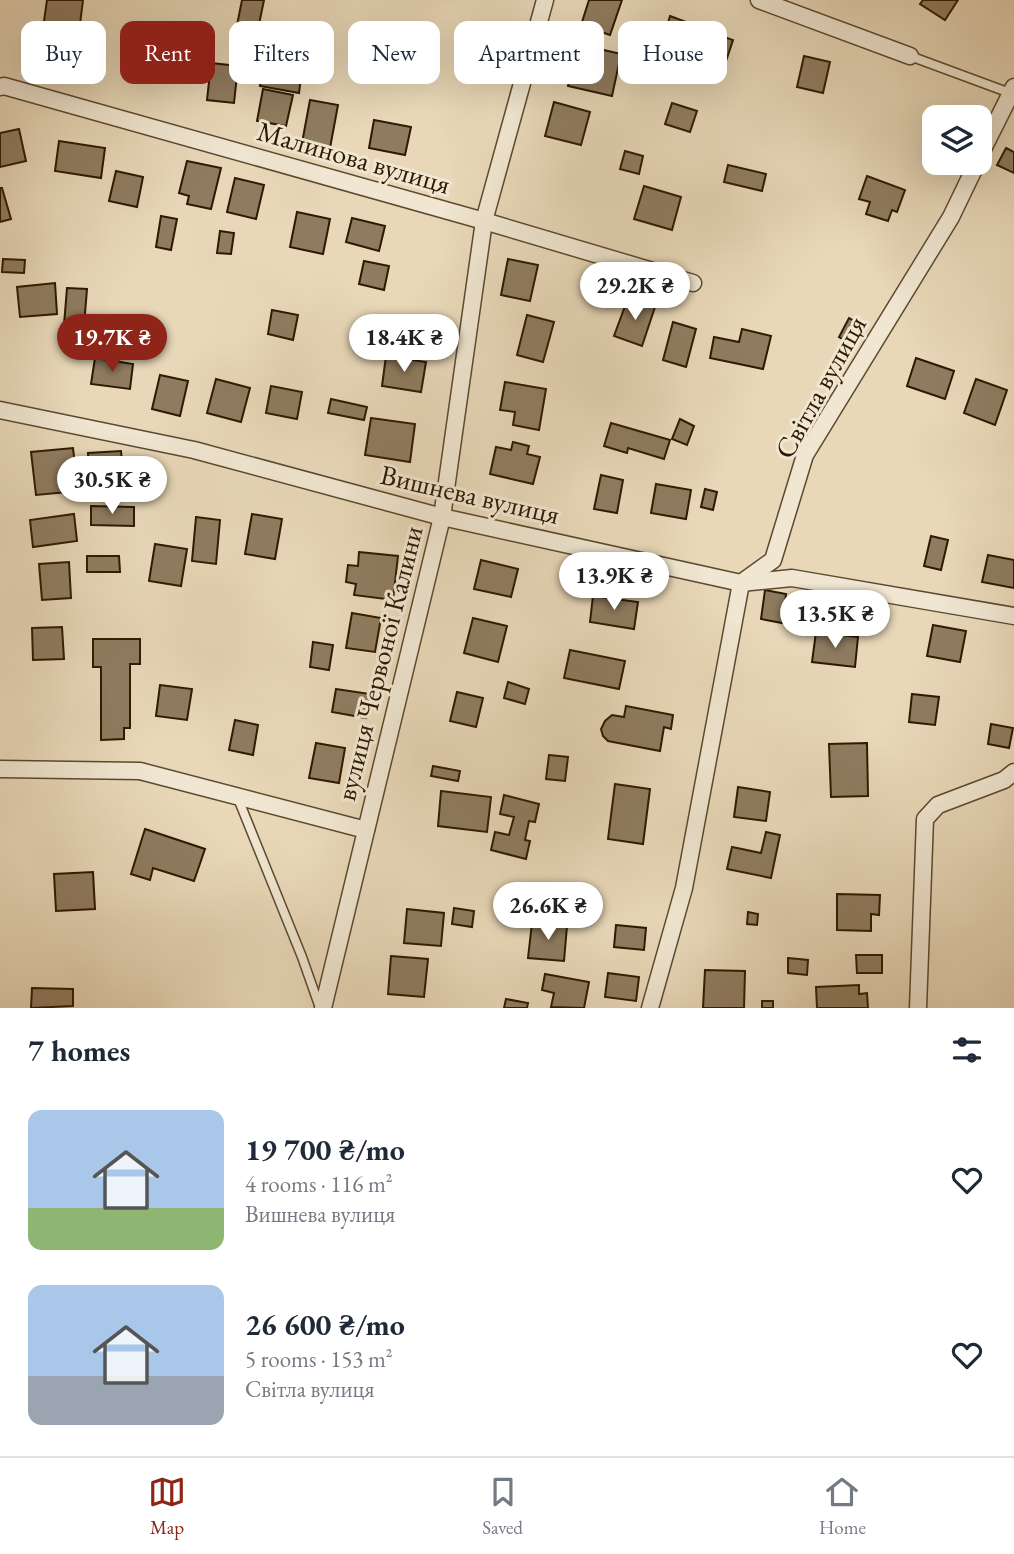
<!DOCTYPE html>
<html lang="en">
<head>
<meta charset="utf-8">
<style>
  body { margin:0; font-family:"EB Garamond",serif; background:#f2f2f3; color:#1f2937; height:100vh; display:flex; flex-direction:column; font-size:26px; white-space:nowrap }
  * { box-sizing:border-box; margin:0 }
  p { font-size:23px; color:#747a83 }
  .icon { flex:none; width:38px; height:38px; fill:none; stroke:currentColor; stroke-width:2; stroke-linecap:round; stroke-linejoin:round }
  .map { position:relative; height:1008px; overflow:hidden }
  .drawer { display:flex; flex-direction:column; background:#fff; flex:1 }
  .drawer>* { flex:none }
  .hud { position:absolute; left:21px; top:21px; width:973px; height:63px; display:flex; gap:14px }
  .tools { position:absolute; left:922px; top:105px; display:grid; gap:14px }
  .tools a { display:grid; place-items:center; width:70px; height:70px; border-radius:14px; background:#fff; box-shadow:0 7px 28px #0002; font-size:35px }
  .price { position:absolute; translate:-50% -60px; padding:0 16px; border-radius:24px; background:#fff; color:#222; font-size:23px; line-height:46px; filter:drop-shadow(0 2px 4px #0008) }
  .price::after { content:''; position:absolute; left:50%; top:42px; width:21px; height:16px; margin-left:-10px; background:inherit; clip-path:polygon(0 0,100% 0,50% 100%) }
  .price.current { background:#8f2418; color:#fff }
  ul { padding:0; list-style:none }
  li { display:flex; align-items:center; gap:21px; height:175px; padding:0 28px }
  li span { display:grid; place-items:center; flex:none; width:196px; height:140px; border-radius:14px; color:#555 }
  li>.icon { margin-inline-start:auto }
  span .icon { width:84px; height:84px; fill:#fffc; stroke-width:1 }
  li b { font-size:30px }
  h2 { display:flex; justify-content:space-between; align-items:center; height:84px; padding:0 28px; font-size:30px }
  .chip { padding:0 24px; border-radius:14px; background:#fff; box-shadow:0 7px 28px #0002; font-size:24px; line-height:63px }
  .chip.current { background:#8f2418; color:#fff }
  .menu { display:flex; justify-content:space-around; align-items:center; height:98px; border-top:2px solid #e0e1e3; background:#fff; font-size:19px; color:#747a83 }
  .menu a { display:grid; justify-items:center; gap:4px }
  .menu .current { color:#8f2418 }
  .map>svg:first-child { display:block }
  .building { fill:#8f7c60; stroke:#2e1901; stroke-width:2 }
  .lines { fill:none; stroke-linecap:round; stroke-linejoin:round }
  .service-casing { stroke:#5c492f; stroke-width:11 }
  .minor-casing { stroke:#5c492f; stroke-width:19 }
  .service { stroke:#f0e6d1; stroke-width:8 }
  .minor { stroke:#f0e6d1; stroke-width:16 }
  .labels { text-anchor:middle; dominant-baseline:central; stroke-width:6; stroke-linejoin:round; paint-order:stroke }
  .street-label { font-size:28px; fill:#2e1901; stroke:#f0e6d1 }
</style>
</head>
<body>
<div class="map">
<svg width="1014" height="1008" viewBox="0 0 1014 1008">
  <rect width="100%" height="100%" fill="#e8d8b8"/>
  <filter id="stains"><feTurbulence type="fractalNoise" baseFrequency=".00286" numOctaves="4"/><feColorMatrix values="0 0 0 0 .2 0 0 0 0 .09 0 0 0 0 .02 0 0 0 .5 -.17"/></filter>
  <radialGradient id="worn" r=".72"><stop offset=".6" stop-color="#630" stop-opacity="0"/><stop offset="1" stop-color="#630" stop-opacity=".3"/></radialGradient>
  <g class="building">
    <path d="M 47,0 L 83,0 L 78,40 L 42,35 Z"/>
    <path d="M 242,0 L 264,0 L 257,34 L 236,30 Z"/>
    <path d="M 589,0 L 622,0 L 610,35 L 581,25 Z"/>
    <path d="M 923,0 L 958,0 L 945,20 L 920,4 Z"/>
    <path d="M 670,16 L 689,23 L 676,61 L 637,48 L 643,30 L 664,37 Z"/>
    <path d="M 388,23 L 406,28 L 403,40 L 385,34 Z"/>
    <path d="M 699,28 L 733,40 L 724,67 L 690,56 Z"/>
    <path d="M 578,44 L 621,54 L 612,96 L 568,86 Z"/>
    <path d="M 804,56 L 830,62 L 823,93 L 797,87 Z"/>
    <path d="M 652,61 L 673,68 L 669,81 L 648,74 Z"/>
    <path d="M 211,63 L 238,66 L 234,103 L 207,100 Z"/>
    <path d="M 262,70 L 301,77 L 299,93 L 260,86 Z"/>
    <path d="M 263,89 L 293,95 L 286,126 L 257,121 Z"/>
    <path d="M 310,100 L 338,105 L 330,148 L 302,143 Z"/>
    <path d="M 554,102 L 590,112 L 581,145 L 545,136 Z"/>
    <path d="M 672,103 L 697,111 L 690,132 L 665,124 Z"/>
    <path d="M 374,120 L 411,127 L 405,155 L 369,148 Z"/>
    <path d="M 19,129 L 26,161 L 0,167 L 0,133 Z"/>
    <path d="M 59,141 L 105,148 L 101,178 L 55,171 Z"/>
    <path d="M 1006,148 L 1014,152 L 1014,173 L 997,165 Z"/>
    <path d="M 625,151 L 643,156 L 639,174 L 620,169 Z"/>
    <path d="M 187,161 L 221,168 L 211,209 L 187,204 L 189,196 L 179,193 Z"/>
    <path d="M 728,165 L 766,174 L 762,191 L 724,182 Z"/>
    <path d="M 116,171 L 143,177 L 137,207 L 109,201 Z"/>
    <path d="M 867,176 L 905,190 L 897,212 L 892,210 L 888,221 L 866,214 L 870,202 L 859,199 Z"/>
    <path d="M 235,178 L 264,185 L 256,219 L 227,212 Z"/>
    <path d="M 644,186 L 681,197 L 672,230 L 634,219 Z"/>
    <path d="M 0,188 L 2,188 L 11,219 L 0,222 Z"/>
    <path d="M 297,212 L 330,219 L 323,254 L 290,247 Z"/>
    <path d="M 161,216 L 177,219 L 171,250 L 156,247 Z"/>
    <path d="M 352,218 L 385,226 L 379,251 L 346,242 Z"/>
    <path d="M 220,231 L 234,233 L 231,254 L 217,253 Z"/>
    <path d="M 3,259 L 25,260 L 24,273 L 2,272 Z"/>
    <path d="M 508,259 L 538,265 L 530,301 L 501,295 Z"/>
    <path d="M 364,261 L 389,266 L 384,290 L 359,284 Z"/>
    <path d="M 654,282 L 673,288 L 669,301 L 650,295 Z"/>
    <path d="M 55,283 L 57,314 L 20,317 L 17,287 Z"/>
    <path d="M 67,288 L 87,289 L 84,326 L 64,325 Z"/>
    <path d="M 628,298 L 655,307 L 642,346 L 614,336 Z"/>
    <path d="M 272,310 L 298,315 L 293,340 L 268,334 Z"/>
    <path d="M 527,315 L 554,322 L 543,362 L 517,355 Z"/>
    <path d="M 849,318 L 858,323 L 848,342 L 839,337 Z"/>
    <path d="M 132,322 L 150,323 L 147,355 L 129,353 Z"/>
    <path d="M 673,322 L 696,329 L 686,367 L 663,360 Z"/>
    <path d="M 742,329 L 771,336 L 763,369 L 710,358 L 714,337 L 739,342 Z"/>
    <path d="M 386,356 L 426,362 L 421,392 L 382,386 Z"/>
    <path d="M 95,358 L 133,364 L 130,389 L 91,384 Z"/>
    <path d="M 916,358 L 954,371 L 945,399 L 907,386 Z"/>
    <path d="M 160,375 L 188,381 L 180,416 L 152,409 Z"/>
    <path d="M 216,379 L 250,388 L 241,422 L 207,413 Z"/>
    <path d="M 976,379 L 1007,390 L 995,425 L 964,413 Z"/>
    <path d="M 505,382 L 546,389 L 539,430 L 513,425 L 515,412 L 500,410 Z"/>
    <path d="M 271,386 L 302,392 L 297,419 L 266,413 Z"/>
    <path d="M 331,399 L 367,407 L 364,420 L 328,413 Z"/>
    <path d="M 371,418 L 415,424 L 410,462 L 365,455 Z"/>
    <path d="M 680,419 L 694,426 L 687,445 L 672,439 Z"/>
    <path d="M 611,423 L 670,440 L 664,459 L 628,448 L 627,453 L 604,446 Z"/>
    <path d="M 513,442 L 529,446 L 527,454 L 540,457 L 533,484 L 490,474 L 496,447 L 511,450 Z"/>
    <path d="M 73,448 L 78,491 L 36,495 L 31,452 Z"/>
    <path d="M 121,451 L 123,473 L 89,475 L 88,453 Z"/>
    <path d="M 601,475 L 623,480 L 617,513 L 594,509 Z"/>
    <path d="M 656,484 L 691,490 L 686,519 L 651,513 Z"/>
    <path d="M 705,489 L 717,492 L 713,510 L 701,507 Z"/>
    <path d="M 91,506 L 134,507 L 134,526 L 91,525 Z"/>
    <path d="M 74,514 L 77,541 L 33,547 L 30,520 Z"/>
    <path d="M 252,514 L 282,519 L 275,559 L 245,554 Z"/>
    <path d="M 196,517 L 220,520 L 216,564 L 192,561 Z"/>
    <path d="M 931,536 L 948,540 L 941,570 L 924,566 Z"/>
    <path d="M 155,544 L 187,549 L 181,586 L 149,581 Z"/>
    <path d="M 359,552 L 398,556 L 393,600 L 354,595 L 356,584 L 346,582 L 348,565 L 358,566 Z"/>
    <path d="M 988,555 L 1014,560 L 1014,588 L 982,582 Z"/>
    <path d="M 87,556 L 119,556 L 120,572 L 87,572 Z"/>
    <path d="M 481,560 L 518,569 L 511,597 L 474,589 Z"/>
    <path d="M 69,562 L 71,598 L 42,600 L 39,564 Z"/>
    <path d="M 765,590 L 786,594 L 785,605 L 793,606 L 791,619 L 783,618 L 782,623 L 761,619 Z"/>
    <path d="M 593,596 L 638,602 L 634,629 L 590,622 Z"/>
    <path d="M 352,613 L 381,618 L 375,652 L 346,648 Z"/>
    <path d="M 473,618 L 507,626 L 498,662 L 464,653 Z"/>
    <path d="M 933,625 L 966,631 L 960,662 L 927,656 Z"/>
    <path d="M 62,627 L 64,659 L 33,660 L 32,628 Z"/>
    <path d="M 816,632 L 858,637 L 855,667 L 812,662 Z"/>
    <path d="M 93,639 L 140,639 L 140,664 L 130,664 L 130,728 L 124,728 L 124,739 L 101,740 L 101,667 L 93,667 Z"/>
    <path d="M 313,642 L 333,645 L 329,670 L 310,667 Z"/>
    <path d="M 570,650 L 625,661 L 619,689 L 564,678 Z"/>
    <path d="M 508,682 L 529,689 L 525,704 L 504,698 Z"/>
    <path d="M 160,685 L 192,689 L 187,720 L 156,716 Z"/>
    <path d="M 336,689 L 370,694 L 366,718 L 332,712 Z"/>
    <path d="M 457,692 L 483,698 L 476,727 L 450,721 Z"/>
    <path d="M 912,694 L 939,697 L 935,725 L 909,722 Z"/>
    <path d="M 626,706 L 673,715 L 671,729 L 664,727 L 660,751 L 608,741 L 603,736 L 601,729 L 605,721 L 612,715 L 624,717 Z"/>
    <path d="M 235,720 L 258,725 L 253,755 L 229,750 Z"/>
    <path d="M 991,724 L 1013,728 L 1009,748 L 988,744 Z"/>
    <path d="M 316,743 L 345,748 L 339,783 L 309,778 Z"/>
    <path d="M 867,743 L 868,796 L 831,797 L 829,744 Z"/>
    <path d="M 549,755 L 568,757 L 565,781 L 546,779 Z"/>
    <path d="M 433,766 L 460,771 L 458,781 L 431,776 Z"/>
    <path d="M 615,784 L 650,789 L 643,844 L 608,839 Z"/>
    <path d="M 738,787 L 770,792 L 766,821 L 734,817 Z"/>
    <path d="M 441,791 L 491,797 L 487,832 L 438,826 Z"/>
    <path d="M 504,795 L 539,804 L 535,822 L 529,821 L 525,840 L 530,841 L 526,859 L 491,850 L 495,832 L 509,835 L 514,817 L 500,814 Z"/>
    <path d="M 145,829 L 205,849 L 194,881 L 153,868 L 150,880 L 131,874 Z"/>
    <path d="M 766,832 L 780,835 L 771,878 L 727,869 L 732,847 L 761,853 Z"/>
    <path d="M 93,872 L 95,909 L 56,911 L 54,874 Z"/>
    <path d="M 837,894 L 880,895 L 879,915 L 871,914 L 871,931 L 837,930 Z"/>
    <path d="M 454,908 L 474,911 L 472,927 L 452,924 Z"/>
    <path d="M 407,909 L 444,913 L 441,946 L 404,943 Z"/>
    <path d="M 748,912 L 758,914 L 757,925 L 747,924 Z"/>
    <path d="M 532,923 L 567,926 L 564,961 L 528,958 Z"/>
    <path d="M 616,925 L 646,928 L 644,950 L 614,947 Z"/>
    <path d="M 856,955 L 882,955 L 882,973 L 857,973 Z"/>
    <path d="M 391,956 L 428,959 L 424,997 L 388,994 Z"/>
    <path d="M 788,958 L 808,960 L 807,975 L 788,973 Z"/>
    <path d="M 705,970 L 745,971 L 744,1008 L 703,1008 Z"/>
    <path d="M 608,973 L 639,977 L 636,1001 L 605,997 Z"/>
    <path d="M 545,974 L 589,982 L 584,1008 L 551,1007 L 554,993 L 542,990 Z"/>
    <path d="M 859,985 L 859,994 L 867,993 L 868,1008 L 817,1008 L 816,987 Z"/>
    <path d="M 32,988 L 73,989 L 73,1006 L 31,1008 Z"/>
    <path d="M 506,999 L 528,1003 L 527,1008 L 504,1008 Z"/>
    <rect x="762" y="1001" width="11" height="7"/>
  </g>
  <g class="lines">
    <defs>
      <g id="service">
        <path d="M 910,56 L 1010,93"/>
        <path d="M 237,796 L 302,957 L 320,1008"/>
      </g>
      <g id="minor">
        <path d="M 759,0 L 910,56"/>
        <path d="M 0,87 L 4,86 L 484,221 L 693,283"/>
        <path d="M 980,155 L 1014,87"/>
        <path d="M 0,410 L 194,450 L 442,517 L 741,583 L 792,578 L 1014,616"/>
        <path d="M 0,769 L 140,771 L 366,830"/>
        <path d="M 323,1008 L 442,517 L 484,221 L 545,0"/>
        <path d="M 650,1008 L 684,888 L 741,583 L 773,560 L 805,455 L 951,217 L 977,163"/>
        <path d="M 918,1008 L 925,819 L 938,805 L 1004,780 L 1014,772"/>
      </g>
    </defs>
    <use href="#service" class="service-casing"/>
    <use href="#minor" class="minor-casing"/>
    <use href="#service" class="service"/>
    <use href="#minor" class="minor"/>
  </g>
  <g class="labels">
    <g class="street-label">
      <text transform="translate(354 157) rotate(16)">Малинова вулиця</text>
      <text transform="translate(820 387) rotate(-61)">Світла вулиця</text>
      <text transform="translate(470 494) rotate(13)">Вишнева вулиця</text>
      <text transform="translate(379 663) rotate(-76)">вулиця Червоної Калини</text>
    </g>
  </g>
  <rect width="100%" height="100%" filter="url(#stains)"/>
  <rect width="100%" height="100%" fill="url(#worn)"/>
</svg>
<div class="tools">
<a><svg class="icon" aria-label="layers" viewBox="0 0 24 24"><path d="M12 4l9 5-9 5-9-5zM3 14l9 5 9-5"/></svg></a>
</div>
<b class="price" style="left:635px;top:322px">29.2K ₴</b>
<b class="price current" style="left:112px;top:374px">19.7K ₴</b>
<b class="price" style="left:404px;top:374px">18.4K ₴</b>
<b class="price" style="left:112px;top:516px">30.5K ₴</b>
<b class="price" style="left:614px;top:612px">13.9K ₴</b>
<b class="price" style="left:835px;top:650px">13.5K ₴</b>
<b class="price" style="left:548px;top:942px">26.6K ₴</b>
<div class="hud">
<a class="chip">Buy</a>
<a class="chip current">Rent</a>
<a class="chip">Filters</a>
<a class="chip">New</a>
<a class="chip">Apartment</a>
<a class="chip">House</a>
</div>
</div>
<section class="drawer">
<h2>7 homes<svg class="icon" aria-label="filters" viewBox="0 0 24 24"><path d="M4 7h16M4 17h16"/><circle cx="9" cy="7" r="2"/><circle cx="15" cy="17" r="2"/></svg></h2>
<ul>
<li><span style="background:linear-gradient(#a9c7e8 70%,#8fb573 0)"><svg class="icon" aria-label="home" viewBox="0 0 24 24"><path d="M3 11l9-7 9 7M6 9v11h12V9"/></svg></span><div><b>19 700 ₴/mo</b><p>4 rooms · 116 m²</p><p>Вишнева вулиця</p></div><svg class="icon" aria-label="heart" viewBox="0 0 24 24"><path d="M12 20l-8-8c-3-5 5-10 8-4 3-6 11-1 8 4z"/></svg></li>
<li><span style="background:linear-gradient(#a9c7e8 65%,#9aa5b1 0)"><svg class="icon" aria-label="home" viewBox="0 0 24 24"><path d="M3 11l9-7 9 7M6 9v11h12V9"/></svg></span><div><b>26 600 ₴/mo</b><p>5 rooms · 153 m²</p><p>Світла вулиця</p></div><svg class="icon" aria-label="heart" viewBox="0 0 24 24"><path d="M12 20l-8-8c-3-5 5-10 8-4 3-6 11-1 8 4z"/></svg></li>
</ul>
</section>
<nav class="menu">
<a class="current"><svg class="icon" aria-label="map" viewBox="0 0 24 24"><path d="M3 6l6-2 6 2 6-2v14l-6 2-6-2-6 2zM9 4v14M15 6v14"/></svg>Map</a>
<a><svg class="icon" aria-label="saved" viewBox="0 0 24 24"><path d="M7 4h10v16l-5-4-5 4z"/></svg>Saved</a>
<a><svg class="icon" aria-label="home" viewBox="0 0 24 24"><path d="M3 11l9-7 9 7M6 9v11h12V9"/></svg>Home</a>
</nav>
</body>
</html>
